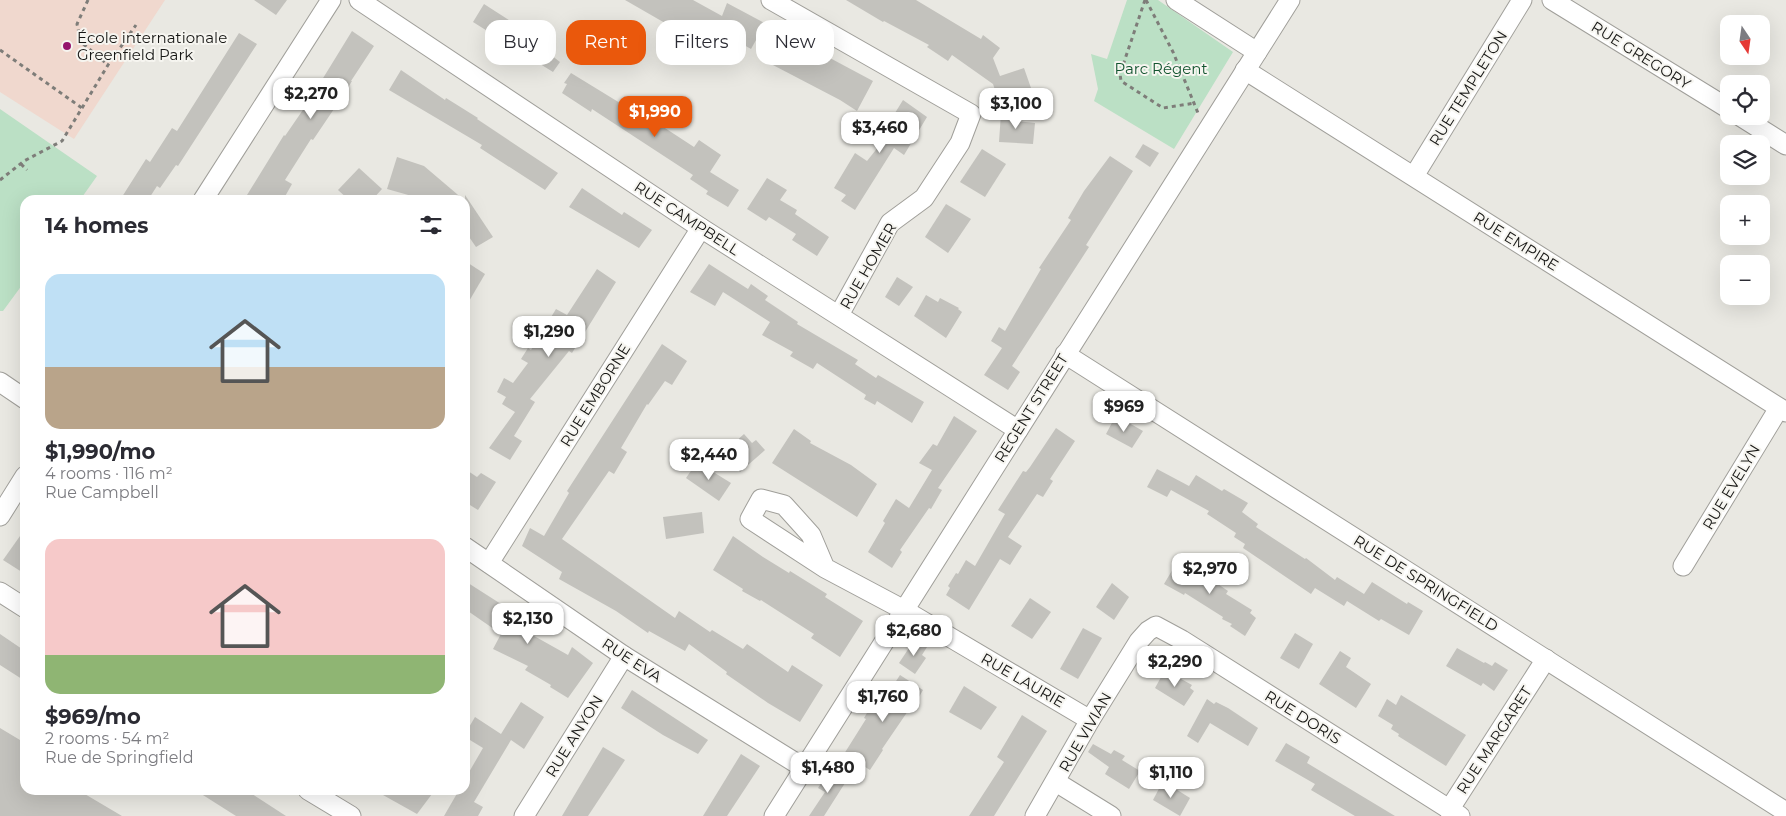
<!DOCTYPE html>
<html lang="en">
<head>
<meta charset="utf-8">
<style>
  body { margin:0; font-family:Montserrat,sans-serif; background:#f2f2f3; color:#2b2b33; height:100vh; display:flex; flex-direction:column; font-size:19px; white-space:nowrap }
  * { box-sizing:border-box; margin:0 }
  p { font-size:16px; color:#7c7c81 }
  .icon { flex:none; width:28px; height:28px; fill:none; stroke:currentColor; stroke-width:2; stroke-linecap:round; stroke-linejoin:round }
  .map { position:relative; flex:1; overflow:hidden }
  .details { position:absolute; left:20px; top:195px; width:450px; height:600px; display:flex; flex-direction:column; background:#fff; border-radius:15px; box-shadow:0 5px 20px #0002 }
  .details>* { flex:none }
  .guide { position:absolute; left:485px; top:20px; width:475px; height:45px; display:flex; gap:10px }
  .needle { width:32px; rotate:167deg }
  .controls { position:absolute; left:1720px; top:15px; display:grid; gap:10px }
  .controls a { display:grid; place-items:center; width:50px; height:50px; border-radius:10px; background:#fff; box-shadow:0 5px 20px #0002; font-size:25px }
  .price { position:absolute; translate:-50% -42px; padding:0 11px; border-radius:10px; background:#fff; color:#222; font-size:16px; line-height:32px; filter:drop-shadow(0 1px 2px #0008) }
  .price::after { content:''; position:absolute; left:50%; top:30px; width:15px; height:11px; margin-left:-8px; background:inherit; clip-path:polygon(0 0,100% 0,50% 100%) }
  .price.on { background:#ea580c; color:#fff }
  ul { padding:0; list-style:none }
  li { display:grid; align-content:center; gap:10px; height:265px; padding:0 25px }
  li span { display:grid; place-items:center; height:155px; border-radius:15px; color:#555 }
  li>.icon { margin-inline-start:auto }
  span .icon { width:90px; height:90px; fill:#fffc; stroke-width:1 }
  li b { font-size:21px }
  h2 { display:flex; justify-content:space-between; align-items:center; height:60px; padding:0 25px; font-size:21px }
  .chip { padding:0 18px; border-radius:15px; background:#fff; box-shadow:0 5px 20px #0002; font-size:18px; line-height:45px }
  .chip.on { background:#ea580c; color:#fff }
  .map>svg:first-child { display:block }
  .education { fill:#f0d8ce }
  .green { fill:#bbe0c5 }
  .building { fill:#c3c2bd }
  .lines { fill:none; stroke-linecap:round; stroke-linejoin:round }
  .minor-casing { stroke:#a09f9a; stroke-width:21 }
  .path { stroke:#7e7d79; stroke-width:3; stroke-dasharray:4 4; stroke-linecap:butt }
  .minor { stroke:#fff; stroke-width:19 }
  .poi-dot { fill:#95146d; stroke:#f6f5f0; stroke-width:2 }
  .labels { text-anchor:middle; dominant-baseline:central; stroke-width:4; stroke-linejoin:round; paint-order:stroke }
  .poi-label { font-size:15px; fill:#161614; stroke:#f6f5f0; text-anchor:start }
  .street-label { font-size:15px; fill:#161614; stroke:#f6f5f0 }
  .park-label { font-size:15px; fill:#12542f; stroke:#f6f5f0 }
</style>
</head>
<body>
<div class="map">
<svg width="1786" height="816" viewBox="0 0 1786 816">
  <rect width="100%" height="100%" fill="#e9e8e2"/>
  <path class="education" d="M 0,0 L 165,0 L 74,139 L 0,92 Z"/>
  <g class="green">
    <path d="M 1127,0 L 1158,0 L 1233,52 L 1174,149 L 1094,101 L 1098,89 L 1091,54 L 1107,59 Z"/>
    <path d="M 0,109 L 97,176 L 80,200 L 25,200 L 25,281 L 3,311 L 0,311 Z"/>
  </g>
  <g class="building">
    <path d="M 254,0 L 287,0 L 276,15 Z"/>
    <path d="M 625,0 L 693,0 L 722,16 L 727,3 L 873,81 L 857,111 L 840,100 L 771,64 L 782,43 L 760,33 L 751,49 L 700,20 L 691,38 Z"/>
    <path d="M 846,0 L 916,0 L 981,39 L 983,35 L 1000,48 L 993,58 L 1000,76 L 1024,68 L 1031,88 L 998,99 L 993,84 L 952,55 L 948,61 L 927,47 L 929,45 L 884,21 L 883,22 Z"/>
    <path d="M 484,4 L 551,47 L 549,50 L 552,53 L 551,55 L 560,62 L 553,72 L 473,22 Z"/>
    <path d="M 352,31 L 374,46 L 351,81 L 352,81 L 337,106 L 336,106 L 313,140 L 311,139 L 285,180 L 292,184 L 283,200 L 255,200 L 247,195 L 284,135 L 285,136 L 309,101 Z"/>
    <path d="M 239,33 L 257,44 L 178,166 L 176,165 L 160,188 L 157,186 L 148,200 L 120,200 L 146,159 L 150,162 L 172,128 L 177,131 Z"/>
    <path d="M 401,70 L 445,100 L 446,98 L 478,118 L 477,119 L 558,173 L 545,190 L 480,148 L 482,145 L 389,90 Z"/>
    <path d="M 571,73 L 620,103 L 622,100 L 694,147 L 699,140 L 721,155 L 710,172 L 739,190 L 728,207 L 706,194 L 708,191 L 690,179 L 693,175 L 592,109 L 591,112 L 562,93 L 567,84 L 564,83 Z"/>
    <path d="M 903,100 L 927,117 L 904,155 L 894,148 L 855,210 L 841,201 L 846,195 L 834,188 L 855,153 L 867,161 L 883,141 L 879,139 Z"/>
    <path d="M 1001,113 L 1015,114 L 1015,121 L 1035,123 L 1033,144 L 999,142 Z"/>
    <path d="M 1143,144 L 1159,153 L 1150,167 L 1135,157 Z"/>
    <path d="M 982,149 L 1006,164 L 985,197 L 960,182 Z"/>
    <path d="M 1110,156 L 1133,171 L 1086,245 L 1089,247 L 1012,366 L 1020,372 L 1008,390 L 984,375 L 1002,348 L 991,341 L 999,327 L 1005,331 L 1041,269 L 1039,268 L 1071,220 L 1068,218 L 1084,191 Z"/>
    <path d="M 397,157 L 424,166 L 464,200 L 426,200 L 387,189 Z"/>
    <path d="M 359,168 L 382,189 L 372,200 L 349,200 L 338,190 Z"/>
    <path d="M 767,178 L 787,190 L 780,200 L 797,210 L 795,214 L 829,237 L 817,256 L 792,240 L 796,234 L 769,217 L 766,221 L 747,209 Z"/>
    <path d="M 582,188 L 622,215 L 624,212 L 652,230 L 639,248 L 569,207 Z"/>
    <path d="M 465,195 L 493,237 L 476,247 L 465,231 Z"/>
    <path d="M 946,204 L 971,219 L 948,253 L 925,237 Z"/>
    <path d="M 465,261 L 485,274 L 465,308 Z"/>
    <path d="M 709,264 L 748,289 L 751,284 L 768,296 L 765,300 L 798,322 L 797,324 L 858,360 L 855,364 L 876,378 L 878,375 L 924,402 L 912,423 L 877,401 L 875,405 L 864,399 L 866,395 L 817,363 L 813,369 L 790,356 L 793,352 L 762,335 L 770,322 L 723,292 L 715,306 L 690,292 Z"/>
    <path d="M 597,269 L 616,282 L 572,353 L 569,351 L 530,399 L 535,402 L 514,436 L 522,441 L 510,460 L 489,448 L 515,412 L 502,404 L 506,397 L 497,392 L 504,378 L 513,383 L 528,363 L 521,359 L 528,348 L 531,350 L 556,309 L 567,315 Z"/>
    <path d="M 897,277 L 913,287 L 899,306 L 885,297 Z"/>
    <path d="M 926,295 L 938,302 L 940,298 L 959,308 L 958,309 L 962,312 L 946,338 L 914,316 Z"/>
    <path d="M 662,344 L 687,361 L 672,385 L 665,381 L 648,405 L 647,404 L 621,448 L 627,452 L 614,474 L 609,471 L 562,539 L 675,618 L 679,611 L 710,632 L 712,630 L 743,649 L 747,644 L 788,672 L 792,665 L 823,685 L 800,722 L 768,703 L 726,674 L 727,672 L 689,644 L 685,651 L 649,631 L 648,633 L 616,611 L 559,579 L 562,572 L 522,546 L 530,528 L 544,536 L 569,493 L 567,491 Z"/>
    <path d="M 954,416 L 977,431 L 938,488 L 942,490 L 931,509 L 929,508 L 900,550 L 902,552 L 892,568 L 868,552 L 885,523 L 883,521 L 896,499 L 909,508 L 932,470 L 919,463 L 933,444 L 937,446 Z"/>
    <path d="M 1114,419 L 1119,422 L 1122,419 L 1143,431 L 1132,448 L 1106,434 Z"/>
    <path d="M 1056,428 L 1075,441 L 1050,479 L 1053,481 L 1043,497 L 1037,494 L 1008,537 L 1022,546 L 1010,565 L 1000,559 L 969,610 L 946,595 L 950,588 L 948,586 L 956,573 L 958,574 L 966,560 L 975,566 L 1005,514 L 998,510 L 1023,471 L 1026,472 L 1030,467 Z"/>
    <path d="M 794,429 L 811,441 L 810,443 L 851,465 L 877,484 L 857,517 L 772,463 Z"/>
    <path d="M 744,434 L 752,443 L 756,440 L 765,450 L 740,472 L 723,453 Z"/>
    <path d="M 697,462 L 731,483 L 719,501 L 686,478 Z"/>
    <path d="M 465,469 L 477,477 L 481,473 L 496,482 L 478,510 L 465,502 Z"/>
    <path d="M 1157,469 L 1189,486 L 1196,475 L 1222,491 L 1224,489 L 1248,503 L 1242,512 L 1258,524 L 1256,527 L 1305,559 L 1306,558 L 1335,580 L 1337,577 L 1364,594 L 1372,582 L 1407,604 L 1408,602 L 1423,611 L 1409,635 L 1381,619 L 1379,621 L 1347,601 L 1344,606 L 1315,588 L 1311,594 L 1243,548 L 1245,544 L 1234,537 L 1236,533 L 1207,514 L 1209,511 L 1171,490 L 1167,497 L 1147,487 Z"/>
    <path d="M 702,512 L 704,533 L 666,539 L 663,517 Z"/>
    <path d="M 25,529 L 25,574 L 3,560 Z"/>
    <path d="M 733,536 L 763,557 L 789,573 L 790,571 L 827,594 L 825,597 L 863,621 L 840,657 L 811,638 L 814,634 L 761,600 L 760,601 L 742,591 L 743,589 L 713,570 Z"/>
    <path d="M 1180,557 L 1200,569 L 1199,571 L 1228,591 L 1226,594 L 1252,610 L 1250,613 L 1256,618 L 1245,636 L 1230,626 L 1232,624 L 1222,619 L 1223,617 L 1185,593 L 1184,595 L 1164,584 Z"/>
    <path d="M 465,581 L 501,604 L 499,609 L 529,628 L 527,632 L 568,655 L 572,647 L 593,663 L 568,698 L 550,687 L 551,685 L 525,670 L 528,666 L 493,649 L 501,634 L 465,609 Z"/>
    <path d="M 1112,583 L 1129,597 L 1114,620 L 1096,607 Z"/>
    <path d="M 1030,598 L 1051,612 L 1032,639 L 1011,626 Z"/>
    <path d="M 1083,628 L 1102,638 L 1078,679 L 1060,669 Z"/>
    <path d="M 1295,633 L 1313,644 L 1299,669 L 1280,658 Z"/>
    <path d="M 0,634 L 25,651 L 25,681 L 0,665 Z"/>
    <path d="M 915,639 L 927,647 L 922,655 L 926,658 L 915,674 L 899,663 Z"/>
    <path d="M 1457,648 L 1484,663 L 1485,662 L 1492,666 L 1495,662 L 1508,670 L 1494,691 L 1483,683 L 1481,686 L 1446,666 Z"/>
    <path d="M 1340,651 L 1351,658 L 1346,667 L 1371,684 L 1356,708 L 1319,684 Z"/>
    <path d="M 1165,670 L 1192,685 L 1190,688 L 1194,691 L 1184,706 L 1155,688 Z"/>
    <path d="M 900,675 L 923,690 L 912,709 L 910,708 L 882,749 L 883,750 L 870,770 L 844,754 L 866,719 L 864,718 L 874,701 L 880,706 Z"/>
    <path d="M 964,686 L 997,707 L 981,730 L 949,712 Z"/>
    <path d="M 632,690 L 708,740 L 698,754 L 663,735 L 621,708 Z"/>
    <path d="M 1401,695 L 1466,735 L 1446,766 L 1398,736 L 1399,734 L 1391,729 L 1393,725 L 1378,716 L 1387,699 L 1396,705 Z"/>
    <path d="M 1207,699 L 1214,704 L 1216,702 L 1228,708 L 1258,728 L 1248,746 L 1210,723 L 1198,743 L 1187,736 Z"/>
    <path d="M 521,702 L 544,717 L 524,749 L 511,740 L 474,802 L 483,807 L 478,816 L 444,816 L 459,790 L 465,790 L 465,779 L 483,748 L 465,737 L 465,734 L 475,717 L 501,734 Z"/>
    <path d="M 1022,715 L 1047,731 L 994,816 L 969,816 L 1004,762 L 997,757 Z"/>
    <path d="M 0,728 L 25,743 L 25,790 L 78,790 L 122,816 L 0,816 Z"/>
    <path d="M 1286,743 L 1310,757 L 1307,763 L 1395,816 L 1355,816 L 1311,790 L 1315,784 L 1275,761 Z"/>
    <path d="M 1093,744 L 1111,754 L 1114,750 L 1125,756 L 1122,760 L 1140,771 L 1129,789 L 1105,774 L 1109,767 L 1088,752 Z"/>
    <path d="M 603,747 L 625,760 L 588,816 L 562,816 Z"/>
    <path d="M 741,754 L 760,766 L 727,816 L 703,816 Z"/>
    <path d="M 829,772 L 845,783 L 824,816 L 809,816 L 825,792 L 818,788 Z"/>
    <path d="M 1163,781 L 1190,798 L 1180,816 L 1153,800 Z"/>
    <path d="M 195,790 L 246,790 L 286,816 L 236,816 Z"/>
    <path d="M 374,790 L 435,790 L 417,814 Z"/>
  </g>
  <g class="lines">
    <defs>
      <g id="minor">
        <path d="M 359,0 L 701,228 L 1018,430"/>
        <path d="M 771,0 L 971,114 L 960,143 L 924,198 L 890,223 L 839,315"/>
        <path d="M 1176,0 L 1257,52"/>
        <path d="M 1552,0 L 1729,109"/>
        <path d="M 1245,70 L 1786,412"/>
        <path d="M 1740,116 L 1786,145"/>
        <path d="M 1414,176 L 1522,0"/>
        <path d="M 203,200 L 331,0"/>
        <path d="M 1065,354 L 1786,812"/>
        <path d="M 0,382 L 25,399"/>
        <path d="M 0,516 L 25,476"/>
        <path d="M 465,547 L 624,656 L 804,768"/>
        <path d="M 489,563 L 701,228"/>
        <path d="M 1683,566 L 1779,408"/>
        <path d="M 825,568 L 811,535 L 784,505 L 761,499 L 750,519 L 825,568 L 904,610 L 1090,720"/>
        <path d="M 0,592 L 25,608"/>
        <path d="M 1056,782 L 1111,816"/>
        <path d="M 308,790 L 351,816"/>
        <path d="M 1449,810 L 1546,659"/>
        <path d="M 524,816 L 624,656"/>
        <path d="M 774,816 L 1290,0"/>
        <path d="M 1035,816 L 1090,720 L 1139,641 L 1148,631 L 1156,626 L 1182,640 L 1460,816"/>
      </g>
    </defs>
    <use href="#minor" class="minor-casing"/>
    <g class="path">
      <path d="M 88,0 L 77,24 L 81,42 L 108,65"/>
      <path d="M 1145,0 L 1120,74 L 1121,81 L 1163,108 L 1195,103"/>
      <path d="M 1146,0 L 1173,52 L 1198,113"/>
      <path d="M 0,50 L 82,108"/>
      <path d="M 21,164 L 27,170"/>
      <path d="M 0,180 L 24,161 L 62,141 L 108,65 L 136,25"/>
    </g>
    <use href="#minor" class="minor"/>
  </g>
  <circle class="poi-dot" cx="67" cy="46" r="5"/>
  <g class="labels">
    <g class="poi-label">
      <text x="77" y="37">École internationale<tspan x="77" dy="17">Greenfield Park</tspan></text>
    </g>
    <g class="street-label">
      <text transform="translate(1641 55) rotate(32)">RUE GREGORY</text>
      <text transform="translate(1468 88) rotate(-58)">RUE TEMPLETON</text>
      <text transform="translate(687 218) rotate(33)">RUE CAMPBELL</text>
      <text transform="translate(1516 241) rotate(32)">RUE EMPIRE</text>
      <text transform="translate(868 266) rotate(-60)">RUE HOMER</text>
      <text transform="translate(595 395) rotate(-58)">RUE EMBORNE</text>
      <text transform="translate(1031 408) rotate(-58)">REGENT STREET</text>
      <text transform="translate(1731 487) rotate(-59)">RUE EVELYN</text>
      <text transform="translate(1426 583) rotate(32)">RUE DE SPRINGFIELD</text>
      <text transform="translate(632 660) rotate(33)">RUE EVA</text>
      <text transform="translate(1023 680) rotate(30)">RUE LAURIE</text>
      <text transform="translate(1303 717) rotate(32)">RUE DORIS</text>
      <text transform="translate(1085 732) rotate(-60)">RUE VIVIAN</text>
      <text transform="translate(574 736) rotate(-58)">RUE ANYON</text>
      <text transform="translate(1494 740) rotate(-57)">RUE MARGARET</text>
    </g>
    <g class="park-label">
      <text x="1161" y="68">Parc Régent</text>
    </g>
  </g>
</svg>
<div class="controls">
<a><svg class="needle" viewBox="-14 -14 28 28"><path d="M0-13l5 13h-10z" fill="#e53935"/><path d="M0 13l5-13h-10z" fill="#7c7c81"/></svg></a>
<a><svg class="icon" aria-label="locate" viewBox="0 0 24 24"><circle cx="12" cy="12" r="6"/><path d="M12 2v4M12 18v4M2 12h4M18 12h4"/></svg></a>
<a><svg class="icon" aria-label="layers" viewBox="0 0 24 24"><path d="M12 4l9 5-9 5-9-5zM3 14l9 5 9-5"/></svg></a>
<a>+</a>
<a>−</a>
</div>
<b class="price" style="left:311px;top:120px">$2,270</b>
<b class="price" style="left:1016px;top:130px">$3,100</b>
<b class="price on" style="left:655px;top:138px">$1,990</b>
<b class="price" style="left:880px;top:154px">$3,460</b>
<b class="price" style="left:549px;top:358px">$1,290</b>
<b class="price" style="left:1124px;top:433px">$969</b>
<b class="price" style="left:709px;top:481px">$2,440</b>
<b class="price" style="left:1210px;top:595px">$2,970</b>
<b class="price" style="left:528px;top:645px">$2,130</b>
<b class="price" style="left:914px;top:657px">$2,680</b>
<b class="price" style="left:1175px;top:688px">$2,290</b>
<b class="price" style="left:883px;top:723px">$1,760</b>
<b class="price" style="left:828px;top:794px">$1,480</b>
<b class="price" style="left:1171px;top:799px">$1,110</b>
<div class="guide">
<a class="chip">Buy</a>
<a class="chip on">Rent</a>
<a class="chip">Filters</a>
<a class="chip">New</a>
</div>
<section class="details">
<h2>14 homes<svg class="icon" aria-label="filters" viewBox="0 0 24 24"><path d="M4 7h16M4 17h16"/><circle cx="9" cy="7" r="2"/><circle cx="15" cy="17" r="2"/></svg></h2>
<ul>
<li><span style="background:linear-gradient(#bfe0f5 60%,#b9a48a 0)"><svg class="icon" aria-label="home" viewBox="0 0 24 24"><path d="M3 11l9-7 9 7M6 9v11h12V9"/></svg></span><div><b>$1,990/mo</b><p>4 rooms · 116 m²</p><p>Rue Campbell</p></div></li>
<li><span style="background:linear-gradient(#f6c9c9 75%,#8fb573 0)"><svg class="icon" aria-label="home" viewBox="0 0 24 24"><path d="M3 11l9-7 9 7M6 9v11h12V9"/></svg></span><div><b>$969/mo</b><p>2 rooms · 54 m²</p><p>Rue de Springfield</p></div></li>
</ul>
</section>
</div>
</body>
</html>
